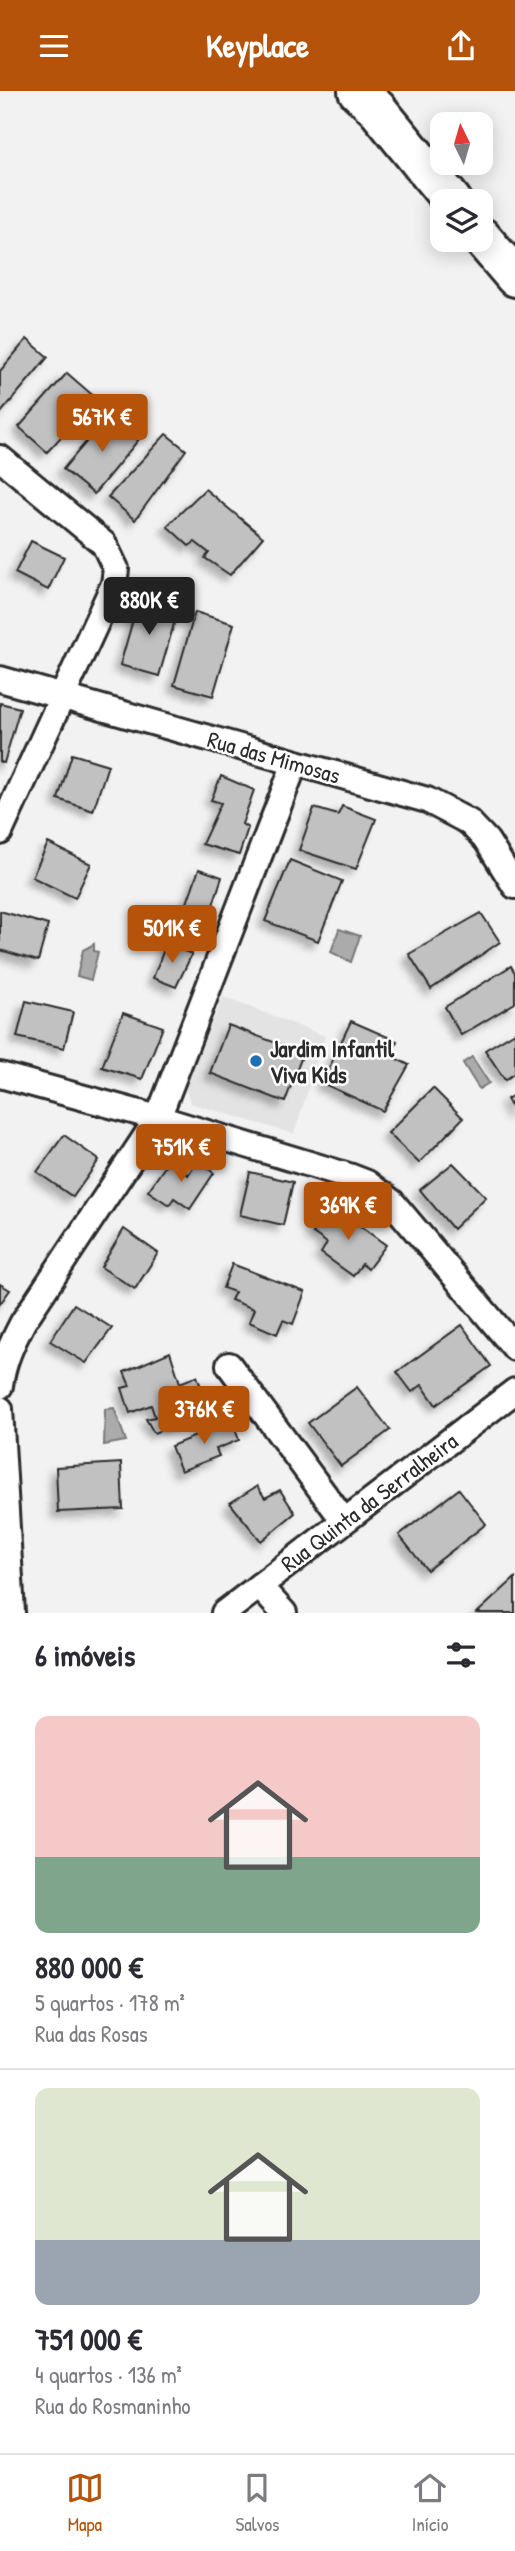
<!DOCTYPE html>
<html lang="pt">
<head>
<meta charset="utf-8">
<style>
  body { margin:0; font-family:"Patrick Hand",sans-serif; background:#f7f7f7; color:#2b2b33; height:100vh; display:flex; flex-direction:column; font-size:26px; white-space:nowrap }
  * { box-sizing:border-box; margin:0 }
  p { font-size:23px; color:#7c7c81 }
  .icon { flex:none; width:38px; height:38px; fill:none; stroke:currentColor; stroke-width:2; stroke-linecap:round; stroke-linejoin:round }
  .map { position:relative; height:1522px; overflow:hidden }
  .drawer { display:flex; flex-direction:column; background:#fff; flex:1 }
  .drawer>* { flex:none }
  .needle { width:46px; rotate:355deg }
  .tools { position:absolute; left:430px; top:21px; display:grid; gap:14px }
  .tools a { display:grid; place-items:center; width:63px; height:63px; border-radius:14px; background:#fff; box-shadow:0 4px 18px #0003; font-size:35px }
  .price { position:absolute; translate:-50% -60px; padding:0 16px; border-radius:7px; background:#b45309; color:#fff; font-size:23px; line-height:46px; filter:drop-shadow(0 2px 4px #0008) }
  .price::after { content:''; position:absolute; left:50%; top:42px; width:21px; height:16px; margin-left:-10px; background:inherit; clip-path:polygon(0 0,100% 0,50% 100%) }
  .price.current { background:#222; color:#fff }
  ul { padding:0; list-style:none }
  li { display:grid; align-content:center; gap:14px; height:371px; padding:0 35px }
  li+li { border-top:2px solid #e1e1e2 }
  li span { display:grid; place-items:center; height:217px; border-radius:14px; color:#555 }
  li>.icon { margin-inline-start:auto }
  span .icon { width:126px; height:126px; fill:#fffc; stroke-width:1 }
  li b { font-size:30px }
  h2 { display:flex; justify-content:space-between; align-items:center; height:84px; padding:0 35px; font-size:30px }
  header { display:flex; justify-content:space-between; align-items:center; height:91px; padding:0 35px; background:#b45309; color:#fff; font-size:32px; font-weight:700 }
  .tab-bar { display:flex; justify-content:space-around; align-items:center; height:98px; border-top:2px solid #e1e1e2; background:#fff; font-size:19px; color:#7c7c81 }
  .tab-bar a { display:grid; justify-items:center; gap:4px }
  .tab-bar .current { color:#b45309 }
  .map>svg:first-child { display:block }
  .built { fill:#e3e3e3 }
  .water { fill:#ababab; stroke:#787878; stroke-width:2 }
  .building { fill:#c1c1c1; stroke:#2b2b2b; stroke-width:2; filter:url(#shadow) }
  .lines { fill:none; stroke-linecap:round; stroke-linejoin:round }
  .minor-casing { stroke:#2b2b2b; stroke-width:30 }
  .trunk-casing { stroke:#2b2b2b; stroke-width:44 }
  .minor { stroke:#fff; stroke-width:24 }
  .trunk { stroke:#fff; stroke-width:38 }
  .poi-dot { fill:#1f6fb2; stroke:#fff; stroke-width:2.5 }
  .labels { text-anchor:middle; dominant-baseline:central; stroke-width:5; stroke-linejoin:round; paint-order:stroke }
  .street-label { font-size:23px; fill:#2b2b2b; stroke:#fff }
  .poi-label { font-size:23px; font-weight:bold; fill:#2b2b2b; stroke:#fff; text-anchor:start }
</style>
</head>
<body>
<header><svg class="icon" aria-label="menu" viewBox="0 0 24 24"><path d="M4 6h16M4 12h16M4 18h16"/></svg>Keyplace<svg class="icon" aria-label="share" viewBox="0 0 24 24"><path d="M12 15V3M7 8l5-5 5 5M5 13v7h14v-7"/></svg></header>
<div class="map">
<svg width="515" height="1522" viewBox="0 0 515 1522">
  <defs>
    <filter id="shadow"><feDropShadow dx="-6" dy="6" stdDeviation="3.5" flood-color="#0004"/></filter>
  </defs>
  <rect width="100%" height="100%" fill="#f2f2f2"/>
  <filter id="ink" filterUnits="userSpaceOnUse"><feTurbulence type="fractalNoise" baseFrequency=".0143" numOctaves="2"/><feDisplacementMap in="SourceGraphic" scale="14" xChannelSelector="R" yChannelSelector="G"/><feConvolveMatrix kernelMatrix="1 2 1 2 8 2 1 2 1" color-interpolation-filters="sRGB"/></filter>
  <g filter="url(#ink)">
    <path class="built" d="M 223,906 L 325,945 L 294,1043 L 190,1012 L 185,995 Z"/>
    <g class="water">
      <path d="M 339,838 L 360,845 L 351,871 L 331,861 Z"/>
      <path d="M 94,853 L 94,860 L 98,861 L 91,889 L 77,885 L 83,859 Z"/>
      <path d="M 472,966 L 489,992 L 479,998 L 463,972 Z"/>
      <path d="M 114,1317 L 126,1350 L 104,1354 L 105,1318 Z"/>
    </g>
    <g class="building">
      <path d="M 27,248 L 48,266 L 0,323 L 0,280 Z"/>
      <path d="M 67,282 L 97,308 L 47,361 L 19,336 Z"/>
      <path d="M 110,323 L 140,347 L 94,403 L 63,378 Z"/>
      <path d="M 166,343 L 186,359 L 135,429 L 108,406 Z"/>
      <path d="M 205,398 L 263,446 L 230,484 L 205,467 L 209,462 L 195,451 L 189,455 L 167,435 Z"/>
      <path d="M 31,450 L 64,466 L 48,499 L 15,482 Z"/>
      <path d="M 139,508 L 178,519 L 159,585 L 120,574 Z"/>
      <path d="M 195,521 L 234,533 L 213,605 L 174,594 Z"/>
      <path d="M 0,612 L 20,617 L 4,672 L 0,671 Z"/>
      <path d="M 72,663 L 108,674 L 93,720 L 58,708 Z"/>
      <path d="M 221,685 L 254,699 L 242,733 L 248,737 L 239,764 L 202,753 L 221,712 L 211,709 Z"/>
      <path d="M 342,715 L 376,728 L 356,778 L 299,759 L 314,717 L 338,724 Z"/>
      <path d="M 48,752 L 91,773 L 75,807 L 32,786 Z"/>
      <path d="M 290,769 L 342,790 L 318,850 L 265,830 Z"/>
      <path d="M 199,778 L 222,786 L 211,820 L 187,812 Z"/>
      <path d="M 0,820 L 48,834 L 38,870 L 0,859 Z"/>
      <path d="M 481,822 L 500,851 L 431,898 L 409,863 Z"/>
      <path d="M 166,853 L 192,863 L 176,896 L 153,887 Z"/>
      <path d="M 511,875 L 515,882 L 515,912 L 461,944 L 445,916 Z"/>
      <path d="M 26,910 L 73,921 L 64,957 L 17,946 Z"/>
      <path d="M 123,922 L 163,936 L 142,988 L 102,976 Z"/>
      <path d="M 351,930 L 397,950 L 391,965 L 409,974 L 383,1020 L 322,992 Z"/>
      <path d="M 228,934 L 303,962 L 285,1011 L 210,982 Z"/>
      <path d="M 515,941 L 515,982 L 505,989 L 485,959 Z"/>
      <path d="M 433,997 L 463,1027 L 419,1072 L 388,1042 Z"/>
      <path d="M 515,1003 L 515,1023 L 507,1008 Z"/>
      <path d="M 64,1044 L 99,1069 L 73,1106 L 37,1081 Z"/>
      <path d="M 197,1070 L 214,1082 L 190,1118 L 174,1107 L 169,1114 L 148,1100 L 168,1071 L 188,1084 Z"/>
      <path d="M 453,1072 L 486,1106 L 453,1138 L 420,1099 Z"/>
      <path d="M 250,1081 L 293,1091 L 283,1134 L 240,1124 Z"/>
      <path d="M 333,1115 L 386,1154 L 368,1178 L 362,1173 L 353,1185 L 321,1162 L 327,1152 L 313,1142 Z"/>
      <path d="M 124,1138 L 158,1162 L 135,1198 L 101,1176 Z"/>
      <path d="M 232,1173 L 305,1201 L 293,1233 L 283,1229 L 277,1243 L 249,1231 L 254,1218 L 231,1209 L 235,1201 L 223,1197 Z"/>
      <path d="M 0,1193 L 10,1199 L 0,1213 Z"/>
      <path d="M 74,1213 L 112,1237 L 86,1272 L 50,1250 Z"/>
      <path d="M 462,1234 L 491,1275 L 436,1314 L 422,1294 L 412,1301 L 397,1281 Z"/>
      <path d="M 170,1261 L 180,1292 L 197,1285 L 210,1319 L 154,1342 L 146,1328 L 155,1326 L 151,1314 L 130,1322 L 122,1297 L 130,1295 L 124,1281 Z"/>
      <path d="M 357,1296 L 390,1339 L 341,1375 L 308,1332 Z"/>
      <path d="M 232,1330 L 239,1349 L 216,1358 L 219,1365 L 181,1380 L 171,1355 Z"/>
      <path d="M 121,1372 L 123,1418 L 58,1421 L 56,1376 Z"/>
      <path d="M 257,1395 L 265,1407 L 280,1399 L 295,1422 L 261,1450 L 230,1412 Z"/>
      <path d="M 459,1398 L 486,1433 L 427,1479 L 399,1444 Z"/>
      <path d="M 515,1487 L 515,1522 L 477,1522 Z"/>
    </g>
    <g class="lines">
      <defs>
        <g id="minor">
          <path d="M 0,367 L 104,453 L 116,478 L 114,493 L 0,741"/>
          <path d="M 0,588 L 427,709 L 469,731 L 487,750 L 515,795"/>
          <path d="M 0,984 L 158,1027 L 349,1085 L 367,1092 L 392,1111 L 515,1257"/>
          <path d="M 229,1274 L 344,1430"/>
          <path d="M 0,1295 C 3,1271 12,1252 23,1231 L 158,1027 L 295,672"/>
          <path d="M 0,1318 L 12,1522"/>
          <path d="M 259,1495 L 284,1522"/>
          <path d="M 224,1522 L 515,1300"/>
        </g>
        <g id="trunk">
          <path d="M 358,0 L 377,18 L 452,110"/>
          <path d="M 481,146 L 515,186"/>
        </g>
      </defs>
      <use href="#minor" class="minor-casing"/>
      <use href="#trunk" class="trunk-casing"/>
      <use href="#minor" class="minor"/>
      <use href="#trunk" class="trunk"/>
    </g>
  </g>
  <circle class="poi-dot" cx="256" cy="970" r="7"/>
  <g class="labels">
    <g class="street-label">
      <text transform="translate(274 666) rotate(16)">Rua das Mimosas</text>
      <text transform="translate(369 1411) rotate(-37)">Rua Quinta da Serralheira</text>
    </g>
    <g class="poi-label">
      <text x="270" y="957">Jardim Infantil<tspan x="270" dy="26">Viva Kids</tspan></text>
    </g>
  </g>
</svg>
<div class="tools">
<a><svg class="needle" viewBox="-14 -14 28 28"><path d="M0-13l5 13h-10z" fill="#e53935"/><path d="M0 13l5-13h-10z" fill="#7c7c81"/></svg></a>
<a><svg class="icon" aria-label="layers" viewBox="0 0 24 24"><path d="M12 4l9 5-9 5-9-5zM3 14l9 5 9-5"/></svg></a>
</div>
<b class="price" style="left:102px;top:363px">567K €</b>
<b class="price current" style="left:149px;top:546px">880K €</b>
<b class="price" style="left:172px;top:874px">501K €</b>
<b class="price" style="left:181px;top:1093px">751K €</b>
<b class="price" style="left:348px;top:1151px">369K €</b>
<b class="price" style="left:204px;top:1355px">376K €</b>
</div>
<section class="drawer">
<h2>6 imóveis<svg class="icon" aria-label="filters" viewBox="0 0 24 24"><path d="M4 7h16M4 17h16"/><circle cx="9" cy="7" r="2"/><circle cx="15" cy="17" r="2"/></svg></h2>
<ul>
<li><span style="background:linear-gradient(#f6c9c9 65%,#7fa58c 0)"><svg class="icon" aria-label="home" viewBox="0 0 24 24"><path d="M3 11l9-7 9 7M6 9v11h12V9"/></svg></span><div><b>880 000 €</b><p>5 quartos · 178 m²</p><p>Rua das Rosas</p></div></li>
<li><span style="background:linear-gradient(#dfe7d0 70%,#9aa5b1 0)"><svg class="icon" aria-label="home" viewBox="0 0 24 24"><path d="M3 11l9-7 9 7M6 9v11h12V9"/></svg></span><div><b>751 000 €</b><p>4 quartos · 136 m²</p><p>Rua do Rosmaninho</p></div></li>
</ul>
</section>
<nav class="tab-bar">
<a class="current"><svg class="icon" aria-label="map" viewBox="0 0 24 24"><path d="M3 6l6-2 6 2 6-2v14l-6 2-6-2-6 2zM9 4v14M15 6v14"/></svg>Mapa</a>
<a><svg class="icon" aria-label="saved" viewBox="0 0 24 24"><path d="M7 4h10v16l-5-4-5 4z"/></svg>Salvos</a>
<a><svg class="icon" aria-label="home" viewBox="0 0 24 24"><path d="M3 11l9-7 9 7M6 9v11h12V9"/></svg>Início</a>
</nav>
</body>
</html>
